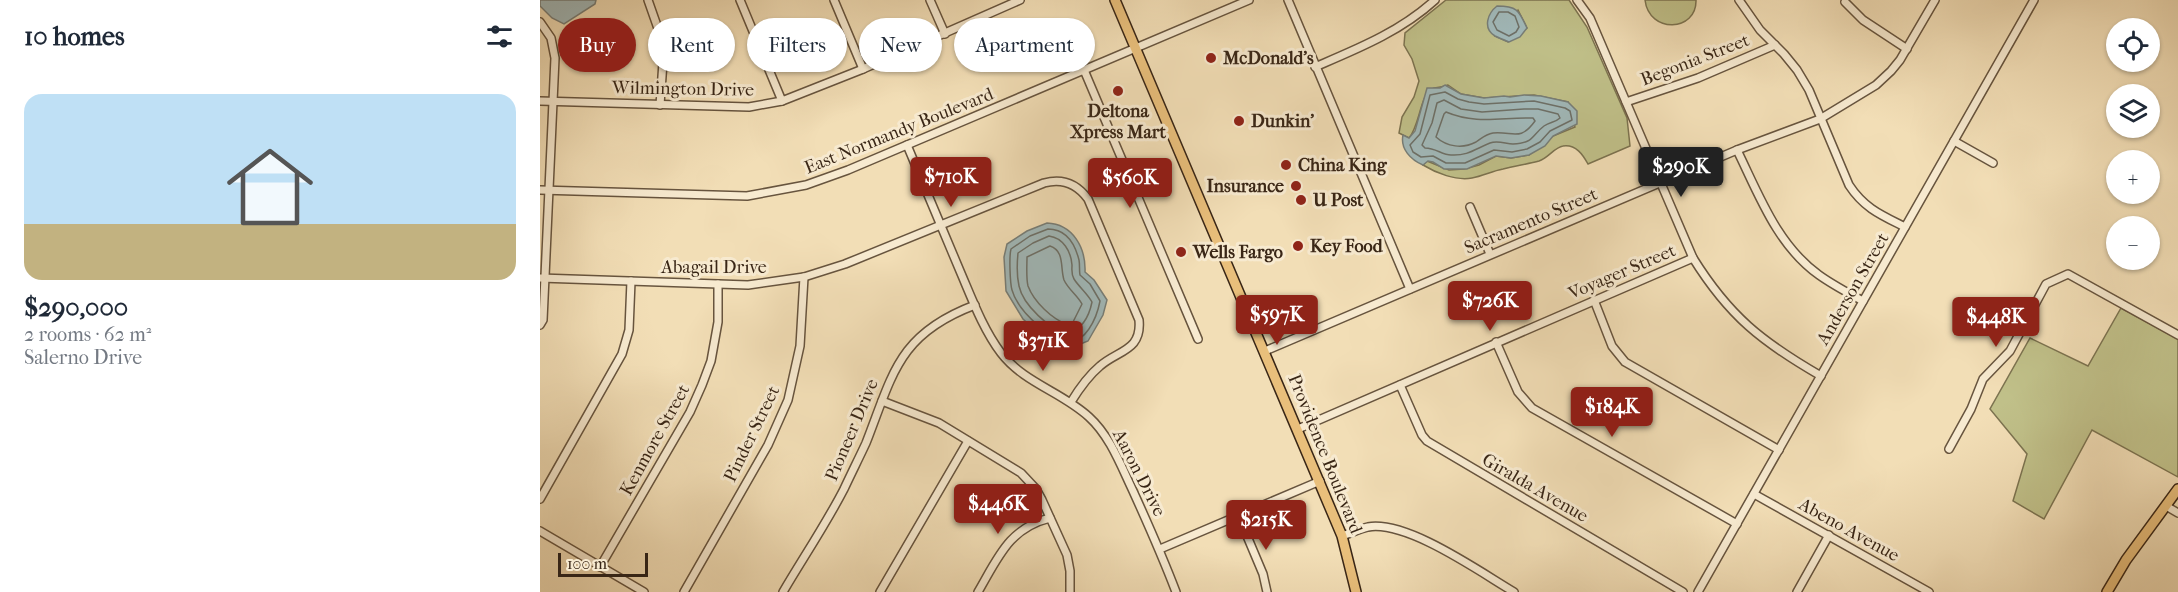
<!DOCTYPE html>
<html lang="en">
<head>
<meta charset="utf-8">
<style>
  body { margin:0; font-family:"IM FELL French Canon",serif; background:#f6f6f7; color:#1f2937; height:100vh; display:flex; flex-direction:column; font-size:22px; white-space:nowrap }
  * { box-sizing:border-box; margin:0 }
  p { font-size:20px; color:#747a83 }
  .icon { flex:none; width:33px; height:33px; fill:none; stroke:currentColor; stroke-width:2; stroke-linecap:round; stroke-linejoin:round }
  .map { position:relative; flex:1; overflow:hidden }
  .panel { display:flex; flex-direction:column; background:#fff; width:540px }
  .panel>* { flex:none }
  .top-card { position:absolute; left:18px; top:18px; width:570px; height:54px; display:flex; gap:12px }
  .buttons { position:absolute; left:1566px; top:18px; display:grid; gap:12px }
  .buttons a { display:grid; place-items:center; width:54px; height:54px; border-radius:50%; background:#fff; box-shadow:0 2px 4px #0004; font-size:30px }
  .scale { position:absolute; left:18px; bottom:15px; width:90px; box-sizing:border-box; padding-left:6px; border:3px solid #392616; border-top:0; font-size:16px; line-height:21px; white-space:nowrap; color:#392616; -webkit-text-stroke:4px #f7ead0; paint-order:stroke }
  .price { position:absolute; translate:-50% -51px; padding:0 14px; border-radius:6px; background:#8f2418; color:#fff; font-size:20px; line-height:39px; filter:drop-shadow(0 2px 3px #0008) }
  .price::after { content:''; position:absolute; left:50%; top:36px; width:18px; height:14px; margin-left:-9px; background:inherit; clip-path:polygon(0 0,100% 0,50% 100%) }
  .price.selected { background:#222; color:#fff }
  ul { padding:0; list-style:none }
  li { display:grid; align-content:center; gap:12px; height:318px; padding:0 24px }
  li span { display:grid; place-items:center; height:186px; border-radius:18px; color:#555 }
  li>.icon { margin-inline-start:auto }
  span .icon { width:108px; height:108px; fill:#fffc; stroke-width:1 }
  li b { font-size:26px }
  h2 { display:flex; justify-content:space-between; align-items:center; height:72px; padding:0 24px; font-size:26px }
  .chip { padding:0 21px; border-radius:27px; background:#fff; box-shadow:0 2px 4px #0004; font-size:21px; line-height:54px }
  .chip.selected { background:#8f2418; color:#fff }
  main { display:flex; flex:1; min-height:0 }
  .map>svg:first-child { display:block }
  .green { fill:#c0c089; stroke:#7c7350; stroke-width:1.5; fill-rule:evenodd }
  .water { fill:#a1b9ba; stroke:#777e78; stroke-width:1.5 }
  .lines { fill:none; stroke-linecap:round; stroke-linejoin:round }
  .shore { stroke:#6d7068; stroke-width:1.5 }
  .minor-casing { stroke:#67543e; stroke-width:10 }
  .major-casing { stroke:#392616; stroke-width:12 }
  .minor { stroke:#f7ead0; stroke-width:7 }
  .major { stroke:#e9bf7b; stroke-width:9 }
  .poi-dot { fill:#8f2418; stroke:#f7ead0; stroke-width:2 }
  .labels { text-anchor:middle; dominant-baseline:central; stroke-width:6; stroke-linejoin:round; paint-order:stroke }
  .poi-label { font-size:18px; font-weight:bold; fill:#392616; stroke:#f7ead0; text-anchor:start }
  .street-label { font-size:18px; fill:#392616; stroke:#f7ead0 }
</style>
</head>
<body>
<main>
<section class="panel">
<h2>10 homes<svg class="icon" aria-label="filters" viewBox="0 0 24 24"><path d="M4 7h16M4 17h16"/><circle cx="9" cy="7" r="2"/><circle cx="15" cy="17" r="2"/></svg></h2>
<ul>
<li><span style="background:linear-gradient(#bfe0f5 70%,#c2b280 0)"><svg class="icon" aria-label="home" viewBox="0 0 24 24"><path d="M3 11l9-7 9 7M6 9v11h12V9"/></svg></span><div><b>$290,000</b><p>2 rooms · 62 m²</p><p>Salerno Drive</p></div></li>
</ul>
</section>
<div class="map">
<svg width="1638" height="592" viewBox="0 0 1638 592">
  <rect width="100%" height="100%" fill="#f2deb6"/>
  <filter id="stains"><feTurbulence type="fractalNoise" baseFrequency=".00333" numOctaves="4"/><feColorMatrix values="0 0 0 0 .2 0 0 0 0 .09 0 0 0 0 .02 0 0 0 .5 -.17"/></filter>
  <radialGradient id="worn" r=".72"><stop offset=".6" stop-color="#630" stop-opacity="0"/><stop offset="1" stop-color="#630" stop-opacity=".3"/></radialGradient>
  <g class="green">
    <path d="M 906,0 L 1029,0 L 1047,27 L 1087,118 L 1090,146 L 1048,164 C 1043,155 1036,144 1023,146 C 1015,147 1008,158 999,161 C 988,164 974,166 963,169 C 952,171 943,176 932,178 C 916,181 896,173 883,165 L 887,161 L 909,170 L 924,169 L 939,165 L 956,156 L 971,158 L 989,155 L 1013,136 L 1035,127 L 1028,102 L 994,95 L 944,98 L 921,94 L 908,85 C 904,87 898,87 894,88 C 880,92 880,126 869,138 L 859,133 L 862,117 L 874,97 L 879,81 L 872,59 L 864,45 L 865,33 ZM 978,10 L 987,28 L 968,42 L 955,36 Z"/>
    <path d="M 1105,0 L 1156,0 C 1157,32 1109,34 1105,0 Z"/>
    <path d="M 1581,308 L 1638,339 L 1638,477 L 1552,430 L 1504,519 L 1473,501 L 1487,454 L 1450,409 L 1490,338 L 1548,366 Z"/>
  </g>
  <g class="water">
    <path d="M 0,0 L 56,0 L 55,4 L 24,24 L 12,18 L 0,6 Z"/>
    <path d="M 957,6 C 978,6 979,11 987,28 L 980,37 L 969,42 C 964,40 959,38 955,36 C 942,28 948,13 957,6 Z"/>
    <path d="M 905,85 L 921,94 L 944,98 L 964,96 L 970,97 L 984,95 L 1001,96 L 1028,102 L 1037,111 L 1037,124 L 1013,136 L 1005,146 L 989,155 L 971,158 L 956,156 L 927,169 L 904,169 L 893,162 L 888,161 L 883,165 C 871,160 860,149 863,135 L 869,138 L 875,131 L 887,88 L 900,88 Z"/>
    <path d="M 507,223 C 533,224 546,248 545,272 L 554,280 L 567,300 L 563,315 L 548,341 L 531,348 L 525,348 L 506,340 L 483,319 L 466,291 L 464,257 L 467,244 L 487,231 Z"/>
  </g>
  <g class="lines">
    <g class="shore">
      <path d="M 959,12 L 968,12 L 975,16 L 979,27 L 976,32 L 969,36 L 957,30 L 953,22 Z"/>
      <path d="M 905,92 L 918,99 L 929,102 L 944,104 L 994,101 L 1025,108 L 1030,111 L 1032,120 L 1010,131 L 1000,142 L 987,149 L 972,152 L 954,150 L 925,163 L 906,163 L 893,156 L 881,157 L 873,152 L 870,145 L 880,134 L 890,95 Z"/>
      <path d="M 904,100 L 921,109 L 942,112 L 984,109 L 998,109 L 1018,114 L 1020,118 C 1016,122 1010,122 1004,126 C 991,136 994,143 973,144 C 966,144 958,140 950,143 C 935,149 928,156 911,155 C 902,155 896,148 885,148 L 882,145 L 892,123 L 897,103 Z"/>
      <path d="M 906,112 C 937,125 962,117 993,118 L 995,121 C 980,142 973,131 953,133 C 946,134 942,138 936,142 C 923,149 907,147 896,137 L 904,114 Z"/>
      <path d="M 508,229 C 526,229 535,244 539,260 C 540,265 539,270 540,275 L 550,284 L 560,301 C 557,317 545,347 524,341 C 515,339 507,332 500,327 C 489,318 476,304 472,290 C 470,283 469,256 471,249 L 490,236 Z"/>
      <path d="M 509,236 C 523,238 531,251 532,265 C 532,270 531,274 534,279 C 539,287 547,293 552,302 C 549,317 542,329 528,334 C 510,330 483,305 479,286 C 477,277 477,263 478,253 L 493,243 Z"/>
      <path d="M 510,246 C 525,251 520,268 524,280 C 528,289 537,295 542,304 L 533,322 L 528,325 C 512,319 494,302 488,286 C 486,278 487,265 487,257 Z"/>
    </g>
    <defs>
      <g id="minor">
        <path d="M 108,0 L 121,37 L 123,62 L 120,105"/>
        <path d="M 200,0 L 242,101"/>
        <path d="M 294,0 L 323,69"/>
        <path d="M 390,0 L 405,34"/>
        <path d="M 748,0 L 870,289"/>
        <path d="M 1037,0 L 1050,18 L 1153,258 C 1189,316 1222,342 1281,376"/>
        <path d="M 1199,0 L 1220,30 L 1244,54 L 1257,70 L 1269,90 L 1309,185 C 1324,208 1341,215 1365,227"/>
        <path d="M 1305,2 L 1323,20 L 1367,49"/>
        <path d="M 0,22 L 11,38 L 15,58 L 3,320 L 0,325"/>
        <path d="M 775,67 C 817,49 860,32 895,0"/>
        <path d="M 544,70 L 658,339"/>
        <path d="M 0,101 L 209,107 L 242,101 L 323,69 L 480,0"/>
        <path d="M 1086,102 L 1158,78 L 1235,45"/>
        <path d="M 1414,141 L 1453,163"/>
        <path d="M 367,145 C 385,187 402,229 420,271 C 432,299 443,329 461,353 C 484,383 522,392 549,417 C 570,436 581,466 593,491 C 608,524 623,558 636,592"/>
        <path d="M 1197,150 C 1219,195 1237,245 1279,275 C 1293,285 1308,293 1323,301"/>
        <path d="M 0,190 L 207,196 L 266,185 L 308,170 L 709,0"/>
        <path d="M 930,207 L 950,254"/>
        <path d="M 0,278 L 208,285 L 264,277 L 305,264 L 504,183 C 522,178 537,184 548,199 L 599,320 C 602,351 578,350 560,366 C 548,376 539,389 531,402"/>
        <path d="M 1054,300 L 1072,346 L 1085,362 L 1239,450"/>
        <path d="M 956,342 L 978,392 L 992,408 L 1197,524"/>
        <path d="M 725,351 L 1197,150 L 1280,119 L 1336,85 L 1351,71 L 1360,60 L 1395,0"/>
        <path d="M 860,385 L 882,435 L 887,441 L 1143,592"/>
        <path d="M 342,401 L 399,423 L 481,473 L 496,489 L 502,500 L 527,555 L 530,571 L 530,592"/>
        <path d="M 758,429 L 1153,258"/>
        <path d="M 1409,449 L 1431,409 L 1443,379 L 1470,351 L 1506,284 L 1528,274 L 1638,335"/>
        <path d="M 1214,494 L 1389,592"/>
        <path d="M 0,499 L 82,354 L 89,330 L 91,281"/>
        <path d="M 1626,506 L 1638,513"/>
        <path d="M 699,517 L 723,574 L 727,592"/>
        <path d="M 0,531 L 104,592"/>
        <path d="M 802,536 C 811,533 820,529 828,527 C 867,520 940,572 974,592"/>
        <path d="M 620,549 L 780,481"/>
        <path d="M 60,567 L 150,412 L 162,385 L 171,361 L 178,322 L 178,284"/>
        <path d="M 144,592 L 228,445 L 248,400 L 260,346 L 264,277"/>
        <path d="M 243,592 C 263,558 286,524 304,489 C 311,474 319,458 326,443 C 353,374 358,334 435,305"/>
        <path d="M 340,592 L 428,441"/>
        <path d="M 438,592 C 458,558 469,528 510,518"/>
        <path d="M 1158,592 L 1494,0"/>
        <path d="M 1257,592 L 1289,535"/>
      </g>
      <g id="major">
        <path d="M 575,0 L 802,536 L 816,592"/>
        <path d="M 1567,592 L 1586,560 L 1638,489"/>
      </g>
    </defs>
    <use href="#minor" class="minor-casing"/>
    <use href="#major" class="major-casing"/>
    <use href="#minor" class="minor"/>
    <use href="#major" class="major"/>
  </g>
  <g class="poi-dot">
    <circle cx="671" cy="58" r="6"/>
    <circle cx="578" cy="91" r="6"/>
    <circle cx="699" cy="121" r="6"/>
    <circle cx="746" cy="165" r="6"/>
    <circle cx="756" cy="186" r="6"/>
    <circle cx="761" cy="200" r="6"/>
    <circle cx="758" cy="246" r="6"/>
    <circle cx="641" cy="252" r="6"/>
  </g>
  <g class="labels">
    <g class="poi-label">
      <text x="683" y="58">McDonald's</text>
      <text x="578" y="111" text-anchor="middle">Deltona<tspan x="578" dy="21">Xpress Mart</tspan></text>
      <text x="711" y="121">Dunkin'</text>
      <text x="758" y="165">China King</text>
      <text x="744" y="186" text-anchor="end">Insurance</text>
      <text x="773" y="200">U Post</text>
      <text x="770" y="246">Key Food</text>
      <text x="653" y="252">Wells Fargo</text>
    </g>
    <g class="street-label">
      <text transform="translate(1155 60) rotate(-21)">Begonia Street</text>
      <text transform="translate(143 89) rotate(1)">Wilmington Drive</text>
      <text transform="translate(359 131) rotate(-22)">East Normandy Boulevard</text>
      <text transform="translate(991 221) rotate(-23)">Sacramento Street</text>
      <text x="174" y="267">Abagail Drive</text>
      <text transform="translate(1082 272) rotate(-23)">Voyager Street</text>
      <text transform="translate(1313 289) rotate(-60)">Anderson Street</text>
      <text transform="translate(312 430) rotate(-67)">Pioneer Drive</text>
      <text transform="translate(212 434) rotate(-64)">Pinder Street</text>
      <text transform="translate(115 440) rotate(-61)">Kenmore Street</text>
      <text transform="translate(785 454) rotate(68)">Providence Boulevard</text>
      <text transform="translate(599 473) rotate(63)">Aaron Drive</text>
      <text transform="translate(995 488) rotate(30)">Giralda Avenue</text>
      <text transform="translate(1309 530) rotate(29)">Abeno Avenue</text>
    </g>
  </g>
  <rect width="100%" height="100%" filter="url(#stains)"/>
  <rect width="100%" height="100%" fill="url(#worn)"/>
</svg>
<div class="buttons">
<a><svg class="icon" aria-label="locate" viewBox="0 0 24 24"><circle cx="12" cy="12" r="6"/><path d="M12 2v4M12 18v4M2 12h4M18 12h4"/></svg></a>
<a><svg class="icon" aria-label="layers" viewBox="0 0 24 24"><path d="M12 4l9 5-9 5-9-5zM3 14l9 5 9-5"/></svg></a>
<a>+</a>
<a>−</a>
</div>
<div class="scale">100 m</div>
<b class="price selected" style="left:1141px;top:198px">$290K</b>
<b class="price" style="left:411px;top:208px">$710K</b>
<b class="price" style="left:590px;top:209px">$560K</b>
<b class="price" style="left:950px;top:332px">$726K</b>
<b class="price" style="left:737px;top:346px">$597K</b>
<b class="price" style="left:1456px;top:348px">$448K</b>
<b class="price" style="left:503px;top:372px">$371K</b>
<b class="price" style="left:1072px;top:438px">$184K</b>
<b class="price" style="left:458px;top:535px">$446K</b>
<b class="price" style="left:726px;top:551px">$215K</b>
<div class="top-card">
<a class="chip selected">Buy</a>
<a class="chip">Rent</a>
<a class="chip">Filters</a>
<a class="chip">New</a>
<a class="chip">Apartment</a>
</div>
</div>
</main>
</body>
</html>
